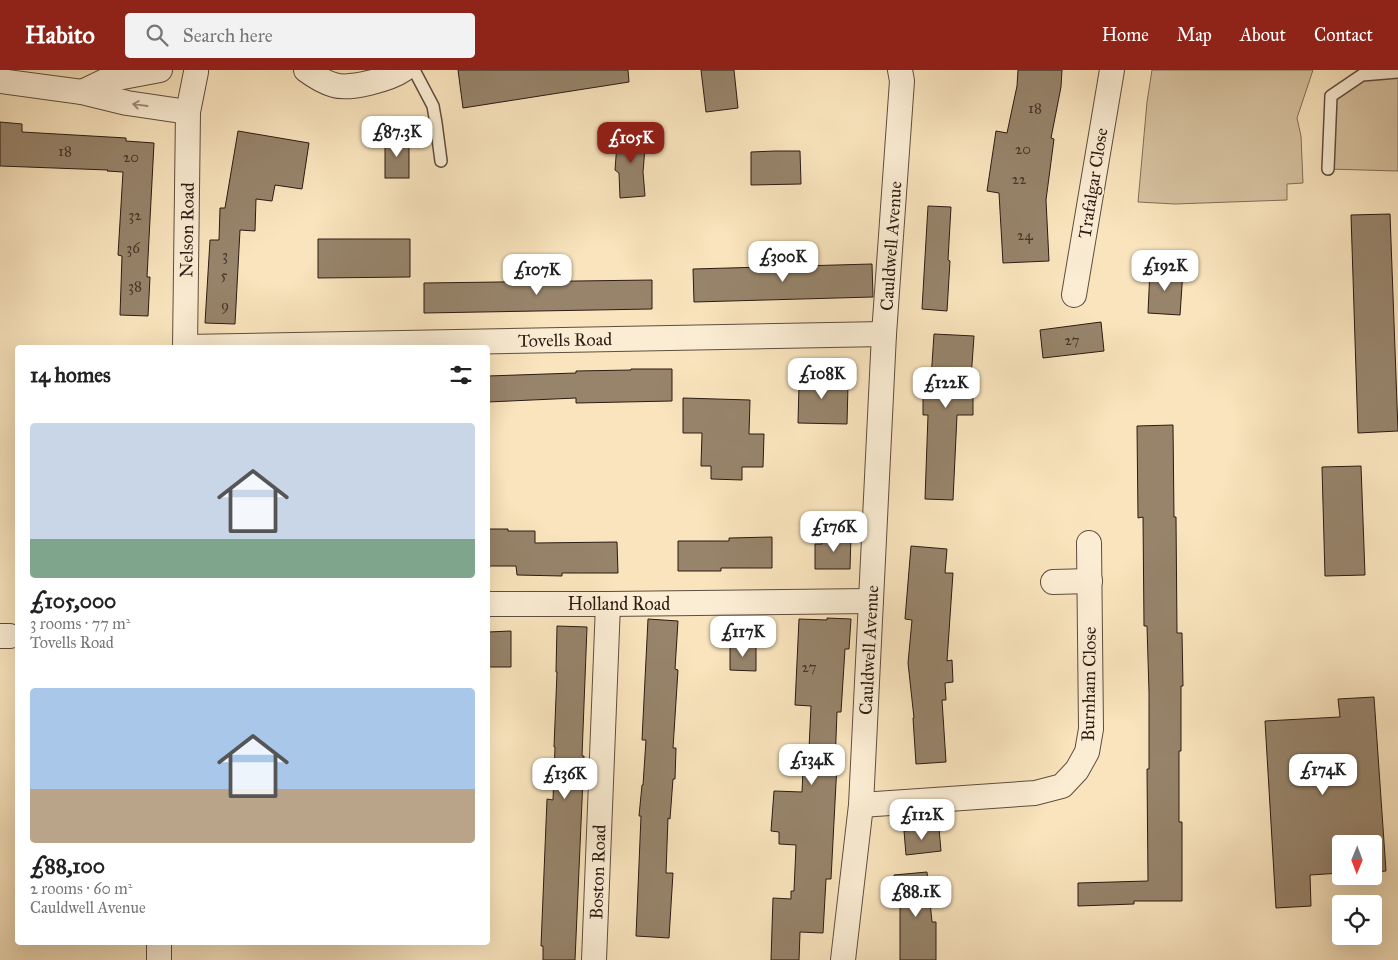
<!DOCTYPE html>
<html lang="en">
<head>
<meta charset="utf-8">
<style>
  body { margin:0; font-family:"IM FELL Great Primer",serif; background:#f2f2f2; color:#222; height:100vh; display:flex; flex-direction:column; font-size:19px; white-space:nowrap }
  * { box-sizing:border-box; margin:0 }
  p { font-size:16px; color:#767676 }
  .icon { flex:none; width:28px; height:28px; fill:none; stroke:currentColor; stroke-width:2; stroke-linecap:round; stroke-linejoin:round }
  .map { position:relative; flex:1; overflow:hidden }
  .details { position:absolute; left:15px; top:275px; width:475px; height:600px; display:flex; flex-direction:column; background:#fff; border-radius:5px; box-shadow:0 5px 20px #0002 }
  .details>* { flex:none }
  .needle { width:32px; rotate:181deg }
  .fabs { position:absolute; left:1332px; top:765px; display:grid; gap:10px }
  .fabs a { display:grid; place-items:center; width:50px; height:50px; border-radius:5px; background:#fff; box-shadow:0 5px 20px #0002; font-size:25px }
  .price { position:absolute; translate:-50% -42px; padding:0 11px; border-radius:10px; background:#fff; color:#222; font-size:16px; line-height:32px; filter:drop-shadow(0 1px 2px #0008) }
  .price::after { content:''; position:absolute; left:50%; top:30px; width:15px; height:11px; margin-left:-8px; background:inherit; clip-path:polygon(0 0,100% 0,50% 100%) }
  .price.active { background:#8f2418; color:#fff }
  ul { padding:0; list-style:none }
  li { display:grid; align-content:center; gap:10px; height:265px; padding:0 15px }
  li span { display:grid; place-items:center; height:155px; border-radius:5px; color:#555 }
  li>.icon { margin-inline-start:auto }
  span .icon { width:90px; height:90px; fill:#fffc; stroke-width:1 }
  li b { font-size:21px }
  h2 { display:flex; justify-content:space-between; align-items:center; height:60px; padding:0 15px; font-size:21px }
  header { display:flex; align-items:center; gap:30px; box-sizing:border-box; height:70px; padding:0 25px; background:#8f2418; color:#fff }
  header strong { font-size:24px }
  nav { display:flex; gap:28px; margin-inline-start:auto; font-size:18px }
  .search { width:350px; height:45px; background:#f2f2f2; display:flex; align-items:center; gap:12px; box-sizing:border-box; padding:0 18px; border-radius:5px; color:#767676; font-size:19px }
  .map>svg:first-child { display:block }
  .green { fill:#d6c2a0; stroke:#816e5a }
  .building { fill:#97846b; stroke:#2c1b13 }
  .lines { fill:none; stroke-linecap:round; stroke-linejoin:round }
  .lane-casing { stroke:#5f4d3e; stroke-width:14 }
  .street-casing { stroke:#5f4d3e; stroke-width:26 }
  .lane { stroke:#fbedd4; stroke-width:11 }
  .street { stroke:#fbedd4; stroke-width:24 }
  .oneway { stroke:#9e8e7d }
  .labels { text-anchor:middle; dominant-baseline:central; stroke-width:4; stroke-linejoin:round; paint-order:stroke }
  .number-label { font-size:15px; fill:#473529 }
  .street-label { font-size:18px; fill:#2c1b13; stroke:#fbedd4 }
</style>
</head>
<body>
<header>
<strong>Habito</strong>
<div class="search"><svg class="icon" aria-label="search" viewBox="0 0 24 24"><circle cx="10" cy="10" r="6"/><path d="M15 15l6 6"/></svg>Search here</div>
<nav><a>Home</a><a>Map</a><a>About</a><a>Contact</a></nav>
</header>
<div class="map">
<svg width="1398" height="890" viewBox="0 0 1398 890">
  <rect width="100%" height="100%" fill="#f9e4bd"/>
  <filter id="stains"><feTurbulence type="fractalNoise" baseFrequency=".004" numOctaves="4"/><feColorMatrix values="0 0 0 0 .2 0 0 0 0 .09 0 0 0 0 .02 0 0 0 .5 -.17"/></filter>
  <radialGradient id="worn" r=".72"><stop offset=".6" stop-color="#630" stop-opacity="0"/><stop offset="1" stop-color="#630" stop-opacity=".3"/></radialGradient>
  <g class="green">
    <path d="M 1152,0 L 1313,0 L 1297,48 L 1301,66 L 1303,113 L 1287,114 L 1287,130 L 1175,134 L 1138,132 L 1147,32 Z"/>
    <path d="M 1398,2 L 1398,101 L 1328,99 L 1331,26 L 1362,5 Z"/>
  </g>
  <g class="building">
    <path d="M 458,0 L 628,0 L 629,12 L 463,38 Z"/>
    <path d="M 701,0 L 734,0 L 738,38 L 706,42 Z"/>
    <path d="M 1018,0 L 1062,0 L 1061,17 L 1051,68 L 1054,69 L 1046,130 L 1049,191 L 1003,193 L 999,123 L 987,121 L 996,61 L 1007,63 L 1017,16 Z"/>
    <path d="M 0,52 L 22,54 L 22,62 L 126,68 L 126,71 L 154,73 L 147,207 L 150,207 L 148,246 L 120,245 L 122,186 L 118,185 L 123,102 L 107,101 L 108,100 L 0,96 Z"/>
    <path d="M 618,60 L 646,66 L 643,102 L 645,126 L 620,128 L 619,103 L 615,100 Z"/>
    <path d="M 238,61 L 309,73 L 302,119 L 275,115 L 272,131 L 256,129 L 255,161 L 240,160 L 235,254 L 205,253 L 210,170 L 219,170 L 220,138 L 225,138 Z"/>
    <rect x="385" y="68" width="24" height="40"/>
    <path d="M 775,81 L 800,81 L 801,114 L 751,115 L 751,82 Z"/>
    <path d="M 928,136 L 951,137 L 948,190 L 950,191 L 947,241 L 922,239 Z"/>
    <path d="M 1390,144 L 1398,361 L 1358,363 L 1351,145 Z"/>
    <path d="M 318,169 L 410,169 L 410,207 L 318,208 Z"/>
    <path d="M 872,194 L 873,227 L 694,232 L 693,199 Z"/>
    <path d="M 1150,199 L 1183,201 L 1180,245 L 1148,243 Z"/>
    <path d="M 652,210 L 652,239 L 424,243 L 424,213 Z"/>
    <path d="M 1101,252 L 1104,281 L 1043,288 L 1040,260 Z"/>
    <path d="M 934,264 L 974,266 L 971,309 L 973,309 L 973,345 L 957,345 L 953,430 L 925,429 L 928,345 L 923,345 L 923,309 L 931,309 Z"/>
    <path d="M 805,297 L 826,297 L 825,316 L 848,316 L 847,354 L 798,353 L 799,315 L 804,315 Z"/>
    <path d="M 631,299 L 672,299 L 672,331 L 576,333 L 576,328 L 488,332 L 488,306 L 576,303 L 576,301 L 631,300 Z"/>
    <path d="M 683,328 L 750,330 L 749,364 L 764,364 L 763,397 L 742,397 L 742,410 L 711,409 L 711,396 L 701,396 L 702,363 L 683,363 Z"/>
    <path d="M 1173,355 L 1174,447 L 1176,447 L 1177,563 L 1182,563 L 1183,616 L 1181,616 L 1181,681 L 1179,681 L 1179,752 L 1182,752 L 1182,831 L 1134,831 L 1134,834 L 1078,836 L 1078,813 L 1148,811 L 1147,699 L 1149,699 L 1149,622 L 1147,556 L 1144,556 L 1143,447 L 1138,448 L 1137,356 Z"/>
    <path d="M 1361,396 L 1365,505 L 1325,506 L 1322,397 Z"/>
    <path d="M 488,459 L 508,459 L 508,461 L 535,461 L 535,473 L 617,472 L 618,503 L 562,503 L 562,506 L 517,505 L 516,496 L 488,496 Z"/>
    <path d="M 822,465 L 851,465 L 850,499 L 815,499 L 815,474 L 822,474 Z"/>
    <path d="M 772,467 L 772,498 L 721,498 L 721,501 L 678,501 L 678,471 L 729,471 L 729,468 Z"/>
    <path d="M 911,476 L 947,479 L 945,503 L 953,503 L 947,591 L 952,590 L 953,612 L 945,613 L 946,630 L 942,630 L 946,692 L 916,694 L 913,648 L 914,648 L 908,593 L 912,550 L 905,549 Z"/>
    <path d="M 827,548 L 851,549 L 849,579 L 845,579 L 841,642 L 837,642 L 835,694 L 837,694 L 831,809 L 826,809 L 823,863 L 800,862 L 799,890 L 771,890 L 773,828 L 791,829 L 791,821 L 794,821 L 796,775 L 779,774 L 779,762 L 771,761 L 774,721 L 802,722 L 803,699 L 808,700 L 811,636 L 795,635 L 799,549 L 827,550 Z"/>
    <path d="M 648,549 L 678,551 L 675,599 L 678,600 L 673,678 L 676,678 L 675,709 L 673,709 L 670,749 L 668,748 L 666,803 L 673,803 L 669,868 L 636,866 L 641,746 L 639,746 L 642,715 L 643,715 L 646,670 L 642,670 Z"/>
    <path d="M 557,556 L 587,557 L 582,686 L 584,686 L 575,890 L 543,890 L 543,876 L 541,876 L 547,729 L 553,730 L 555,677 L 554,677 L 557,602 L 556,602 Z"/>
    <path d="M 511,561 L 511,597 L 488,597 L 488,562 Z"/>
    <path d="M 730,575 L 756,576 L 756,601 L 730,600 Z"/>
    <path d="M 1374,627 L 1386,801 L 1374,802 L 1374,774 L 1341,774 L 1341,803 L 1310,805 L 1311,836 L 1276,838 L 1265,651 L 1340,647 L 1338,629 Z"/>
    <path d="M 939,758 L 941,781 L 906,785 L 904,761 Z"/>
    <path d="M 927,802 L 932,852 L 936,852 L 936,890 L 900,890 L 900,825 L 896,826 L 894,805 Z"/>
  </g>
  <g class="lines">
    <defs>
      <g id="lane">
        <path d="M 414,0 L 433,36 L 436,53 L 441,91"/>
        <path d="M 1328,99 L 1331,26 L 1362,5 L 1398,2"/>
      </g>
      <g id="street">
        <path d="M 306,0 C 314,6 324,12 334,15 C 350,20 390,9 403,0"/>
        <path d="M 0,11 L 82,22 L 127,33 L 188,42"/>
        <path d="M 82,22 L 107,10 L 160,0"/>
        <path d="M 1074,225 L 1112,0"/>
        <path d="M 185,277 L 884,264"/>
        <path d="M 185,278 L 188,42 L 196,2"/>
        <path d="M 1053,512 L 1090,511"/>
        <path d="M 488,534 L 608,534 L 871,531"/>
        <path d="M 0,566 L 10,566"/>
        <path d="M 861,735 L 1035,723 L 1062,716 L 1077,700 L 1087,682 L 1091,659 L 1089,473"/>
        <path d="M 159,890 L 159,872"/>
        <path d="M 594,890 L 608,534"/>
        <path d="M 843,890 L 861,735 L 884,264 L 902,11 L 900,0"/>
      </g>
    </defs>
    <use href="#lane" class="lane-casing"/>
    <use href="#street" class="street-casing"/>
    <use href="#lane" class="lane"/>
    <use href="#street" class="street"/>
  </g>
  <defs><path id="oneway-shaft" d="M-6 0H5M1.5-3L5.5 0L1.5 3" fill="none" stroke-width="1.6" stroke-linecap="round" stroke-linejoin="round" transform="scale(1.25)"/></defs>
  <use class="oneway" href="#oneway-shaft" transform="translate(140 35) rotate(-172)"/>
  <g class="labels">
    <g class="number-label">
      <text x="1035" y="38">18</text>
      <text x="1023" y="79">20</text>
      <text x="65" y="81">18</text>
      <text x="131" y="87">20</text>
      <text x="1019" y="109">22</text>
      <text x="135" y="145">32</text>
      <text x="1025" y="165">24</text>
      <text x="133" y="178">36</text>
      <text x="225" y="185">3</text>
      <text x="224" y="205">5</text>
      <text x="135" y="216">38</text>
      <text x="225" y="235">9</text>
      <text x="1072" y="270">27</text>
      <text x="809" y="597">27</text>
    </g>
    <g class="street-label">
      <text transform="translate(1093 113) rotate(-81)">Trafalgar Close</text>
      <text transform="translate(187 160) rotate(-89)">Nelson Road</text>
      <text transform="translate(891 176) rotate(-86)">Cauldwell Avenue</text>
      <text transform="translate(565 270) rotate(-1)">Tovells Road</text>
      <text x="619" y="534">Holland Road</text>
      <text transform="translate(869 580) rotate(-87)">Cauldwell Avenue</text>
      <text transform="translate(1089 614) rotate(-89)">Burnham Close</text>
      <text transform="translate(598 802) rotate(-88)">Boston Road</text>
    </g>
  </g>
  <rect width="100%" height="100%" filter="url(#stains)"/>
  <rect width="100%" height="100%" fill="url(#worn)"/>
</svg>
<div class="fabs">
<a><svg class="needle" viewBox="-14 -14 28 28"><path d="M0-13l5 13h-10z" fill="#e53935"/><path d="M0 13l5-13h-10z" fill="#767676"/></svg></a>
<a><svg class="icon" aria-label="locate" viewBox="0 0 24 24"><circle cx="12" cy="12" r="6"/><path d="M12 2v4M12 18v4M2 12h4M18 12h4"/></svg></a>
</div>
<b class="price" style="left:397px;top:88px">£87.3K</b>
<b class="price active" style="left:631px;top:94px">£105K</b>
<b class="price" style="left:783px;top:213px">£300K</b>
<b class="price" style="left:1165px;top:222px">£192K</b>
<b class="price" style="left:537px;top:226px">£107K</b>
<b class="price" style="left:822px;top:330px">£108K</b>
<b class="price" style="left:946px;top:339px">£122K</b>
<b class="price" style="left:834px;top:483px">£176K</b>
<b class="price" style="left:743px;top:588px">£117K</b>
<b class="price" style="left:812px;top:716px">£134K</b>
<b class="price" style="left:1323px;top:726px">£174K</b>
<b class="price" style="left:565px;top:730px">£136K</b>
<b class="price" style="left:922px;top:771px">£112K</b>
<b class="price" style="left:916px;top:848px">£88.1K</b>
<section class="details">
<h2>14 homes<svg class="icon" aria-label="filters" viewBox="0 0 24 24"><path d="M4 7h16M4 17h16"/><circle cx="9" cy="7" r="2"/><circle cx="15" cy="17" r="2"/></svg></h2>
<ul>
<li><span style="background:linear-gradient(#c9d6e8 75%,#7fa58c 0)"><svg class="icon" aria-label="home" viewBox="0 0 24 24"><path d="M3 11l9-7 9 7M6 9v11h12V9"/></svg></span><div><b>£105,000</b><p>3 rooms · 77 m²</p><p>Tovells Road</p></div></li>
<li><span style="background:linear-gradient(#a9c7e8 65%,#b9a48a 0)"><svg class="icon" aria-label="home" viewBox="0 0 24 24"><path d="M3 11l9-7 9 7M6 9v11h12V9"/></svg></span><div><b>£88,100</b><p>2 rooms · 60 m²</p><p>Cauldwell Avenue</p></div></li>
</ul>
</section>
</div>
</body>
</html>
